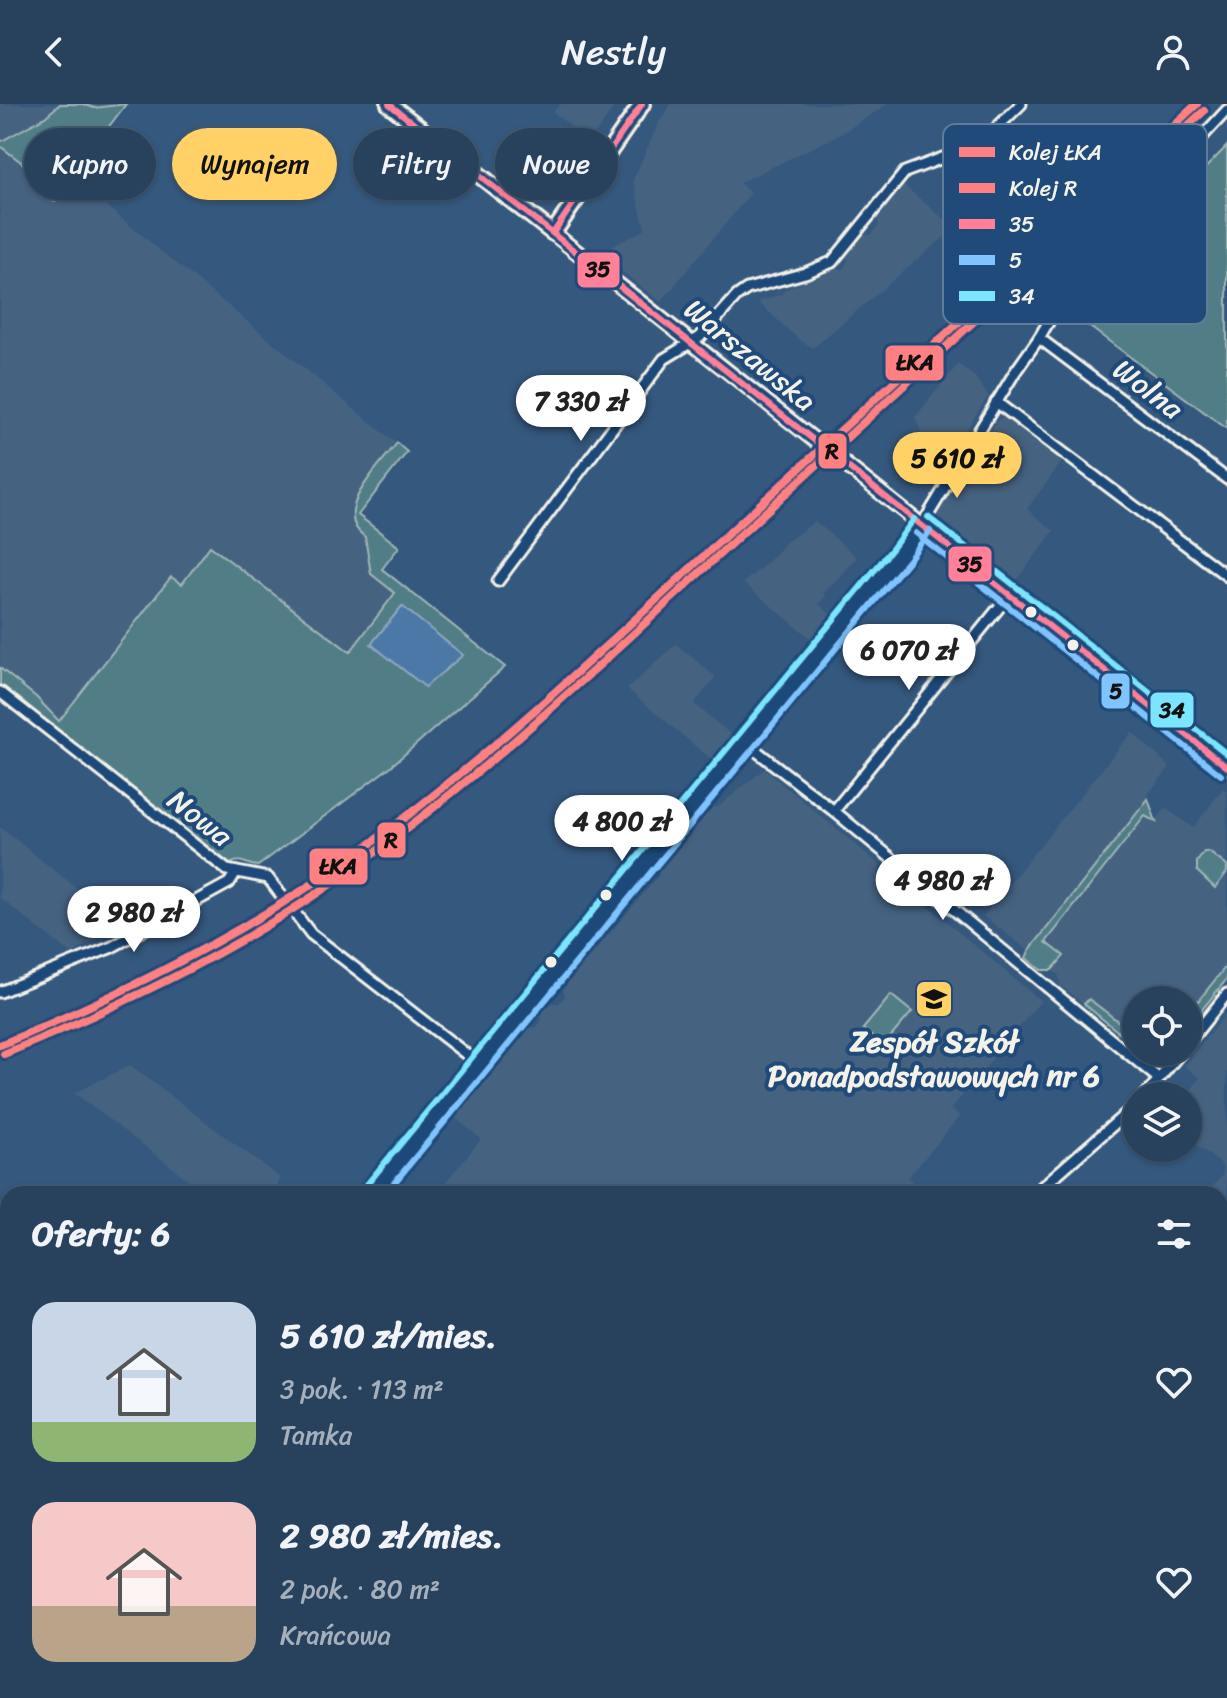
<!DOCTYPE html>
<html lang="pl">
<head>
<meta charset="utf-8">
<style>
  body { margin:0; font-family:Sriracha,sans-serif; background:#304964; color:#f1f3f6; height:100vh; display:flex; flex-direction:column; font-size:30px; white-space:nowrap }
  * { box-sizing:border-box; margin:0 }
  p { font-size:26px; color:#a5b0bc }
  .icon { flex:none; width:44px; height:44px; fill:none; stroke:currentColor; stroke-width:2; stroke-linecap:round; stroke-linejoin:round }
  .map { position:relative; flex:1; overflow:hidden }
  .details { position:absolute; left:0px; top:1082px; width:1228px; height:512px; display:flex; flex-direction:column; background:#28425e; border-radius:24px 24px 0 0; box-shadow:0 2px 6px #0004,0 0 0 2px #445b73 }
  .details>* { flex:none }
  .hud { position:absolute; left:24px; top:24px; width:800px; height:72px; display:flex; gap:16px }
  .controls { position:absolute; left:1122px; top:882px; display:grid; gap:16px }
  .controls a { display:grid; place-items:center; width:80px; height:80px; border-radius:50%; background:#28425e; box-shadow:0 2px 6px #0004,0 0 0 2px #445b73; font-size:40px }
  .price { position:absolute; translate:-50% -68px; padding:0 18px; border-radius:28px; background:#fff; color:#222; font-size:26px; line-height:52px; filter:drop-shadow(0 2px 4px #0008) }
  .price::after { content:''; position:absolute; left:50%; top:48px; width:24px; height:18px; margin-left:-12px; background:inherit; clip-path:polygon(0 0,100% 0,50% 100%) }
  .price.selected { background:#ffd166; color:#111 }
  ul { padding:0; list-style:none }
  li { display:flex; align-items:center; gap:24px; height:200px; padding:0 32px }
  li span { display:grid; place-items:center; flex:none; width:224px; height:160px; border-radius:24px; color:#555 }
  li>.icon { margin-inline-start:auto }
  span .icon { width:96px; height:96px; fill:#fffc; stroke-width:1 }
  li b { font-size:34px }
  h2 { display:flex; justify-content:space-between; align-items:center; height:96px; padding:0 32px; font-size:34px }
  .chip { padding:0 28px; border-radius:36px; background:#28425e; box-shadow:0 2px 6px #0004,0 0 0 2px #445b73; font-size:28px; line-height:72px }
  .chip.selected { background:#ffd166; color:#111 }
  header { display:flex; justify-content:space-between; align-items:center; height:104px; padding:0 32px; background:#28425e; font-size:36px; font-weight:600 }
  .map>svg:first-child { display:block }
  .built { fill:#446281 }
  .green { fill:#517d86; stroke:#a2b7b7; stroke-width:2 }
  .water { fill:#4c78a7; stroke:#8fa8c1; stroke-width:2 }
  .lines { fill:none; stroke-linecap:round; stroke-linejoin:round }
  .river { stroke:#4c78a7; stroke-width:18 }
  .minor-casing { stroke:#f4f1e8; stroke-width:15 }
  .tertiary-casing { stroke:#f4f1e8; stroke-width:17 }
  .secondary-casing { stroke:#f4f1e8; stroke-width:18 }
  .primary-casing { stroke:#f4f1e8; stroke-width:20 }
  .motorway-casing { stroke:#f4f1e8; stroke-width:22 }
  .minor { stroke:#1f4a7a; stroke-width:9 }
  .tertiary { stroke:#1f4a7a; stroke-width:11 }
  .secondary { stroke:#1f4a7a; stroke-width:12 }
  .primary { stroke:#6c7d8c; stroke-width:14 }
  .motorway { stroke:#6c7d8c; stroke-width:16 }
  .bus-1-casing { stroke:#1f4a7a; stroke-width:12 }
  .bus-2-casing { stroke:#1f4a7a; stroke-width:12 }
  .bus-3-casing { stroke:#1f4a7a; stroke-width:12 }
  .bus-1 { stroke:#ff8098; stroke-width:6 }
  .bus-2 { stroke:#80c4ff; stroke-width:6 }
  .bus-3 { stroke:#7ae5fd; stroke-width:6 }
  .rail-1-casing { stroke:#1f4a7a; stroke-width:14 }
  .rail-2-casing { stroke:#1f4a7a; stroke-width:14 }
  .rail-1 { stroke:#ff8083; stroke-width:8 }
  .rail-2 { stroke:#ff8080; stroke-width:8 }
  .bus-dot { fill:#f4f1e8; stroke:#1f4a7a; stroke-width:3 }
  .labels { text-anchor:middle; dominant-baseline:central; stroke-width:8; stroke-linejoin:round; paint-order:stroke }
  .street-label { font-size:30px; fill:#f4f1e8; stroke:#1f4a7a }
  .poi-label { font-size:30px; font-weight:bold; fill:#f4f1e8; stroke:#1f4a7a }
  .key { fill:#1f4a7a; stroke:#5f7c9b; stroke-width:2 }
  .key-label { font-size:22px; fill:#f4f1e8 }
  .line-badge { stroke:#1f4a7a; stroke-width:3 }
  .pale-badge-label { font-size:22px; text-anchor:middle; font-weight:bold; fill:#111 }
</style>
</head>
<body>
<header><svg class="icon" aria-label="back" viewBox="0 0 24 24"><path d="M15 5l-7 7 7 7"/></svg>Nestly<svg class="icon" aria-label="person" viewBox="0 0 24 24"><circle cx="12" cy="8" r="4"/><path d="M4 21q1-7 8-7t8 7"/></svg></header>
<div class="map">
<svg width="1227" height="1594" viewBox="0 0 1227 1594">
  <rect width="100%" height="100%" fill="#35587e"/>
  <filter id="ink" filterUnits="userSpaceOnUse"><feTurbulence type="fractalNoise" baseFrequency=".0125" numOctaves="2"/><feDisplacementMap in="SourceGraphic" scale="16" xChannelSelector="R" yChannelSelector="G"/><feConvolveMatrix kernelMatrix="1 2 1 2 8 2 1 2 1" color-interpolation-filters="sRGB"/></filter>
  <g filter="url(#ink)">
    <g class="built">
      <path d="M 0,0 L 126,0 L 72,74 L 407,348 L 358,411 L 399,443 L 383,466 L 505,563 L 390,663 L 258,762 L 250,762 L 244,756 L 235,756 L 228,762 L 0,583 Z"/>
      <path d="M 560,0 L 616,0 L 590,38 L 553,8 Z"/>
      <path d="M 671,0 L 888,0 L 839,31 L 739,79 L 751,89 L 661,198 L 599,150 L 645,125 L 633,76 L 659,18 Z"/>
      <path d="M 902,80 L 955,124 L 813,244 L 798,235 L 758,198 L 782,190 L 784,186 L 838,163 L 842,166 L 848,157 L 846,154 L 863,130 L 871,131 L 879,121 L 876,113 Z"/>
      <path d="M 958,260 L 976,274 L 988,292 L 950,351 L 922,331 L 915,313 Z"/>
      <path d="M 1006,313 L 1064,355 L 1027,405 L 1054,427 L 1017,476 L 935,413 L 998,315 Z"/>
      <path d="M 815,417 L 857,453 L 824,489 L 826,492 L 819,500 L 834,513 L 814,537 L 743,479 L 770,456 L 785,439 Z"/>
      <path d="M 676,540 L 716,573 L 694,600 L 733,632 L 713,657 L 627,585 Z"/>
      <path d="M 1132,628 L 1170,663 L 1149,689 L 1148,695 L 1156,717 L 1166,704 L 1193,724 L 1223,684 L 1227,687 L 1227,875 L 1201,907 L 1192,907 L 1188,912 L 1188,896 L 1136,896 L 1136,937 L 1117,927 L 1060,881 L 1059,872 L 1052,866 L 1041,866 L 1026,854 L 1029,847 L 983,812 Z"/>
      <path d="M 764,665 L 880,761 L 878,770 L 887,777 L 897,776 L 1041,897 L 951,1005 L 960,1012 L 908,1074 L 924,1087 L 921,1090 L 436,1090 L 481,1035 L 454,1013 L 529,922 L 536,924 L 542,916 L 539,910 L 552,899 L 559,899 L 565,892 L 563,885 L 659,771 L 655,766 L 711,700 L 717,704 Z"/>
      <path d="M 0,723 L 122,820 L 71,850 L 0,794 Z"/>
      <path d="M 1227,908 L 1227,1203 L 1220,1211 L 1220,1090 L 1207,1090 L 1223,1070 L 1221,1060 L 1188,1035 L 1188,992 L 1186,992 L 1200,974 L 1184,962 Z"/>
      <path d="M 130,961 L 279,1073 L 280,1075 L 276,1084 L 283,1090 L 207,1090 L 74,989 Z"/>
      <path d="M 104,1586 L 673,1586 L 675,1594 L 106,1594 Z"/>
    </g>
    <g class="green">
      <path d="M 60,0 L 83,0 L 94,4 L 126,0 L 78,63 L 72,74 L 71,81 L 55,98 L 50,95 L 55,84 L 0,42 L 0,38 L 45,13 Z"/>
      <path d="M 1227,42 L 1227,325 L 1067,206 Z"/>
      <path d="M 397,339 L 407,348 L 358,411 L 399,443 L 382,465 L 505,563 L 390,663 L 258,762 C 244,761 241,752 228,762 L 0,583 L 0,564 L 36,593 L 59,617 L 171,473 L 182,480 L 210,442 L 350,548 L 395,489 L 371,470 L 365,433 C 330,408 379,363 397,339 Z"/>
      <path d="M 1148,695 L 1156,718 L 1145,712 L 1046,838 L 1064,852 L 1052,866 L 1041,866 L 1026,854 L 1029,847 Z"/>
      <path d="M 1204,748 L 1209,748 L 1227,762 L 1227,768 L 1215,784 L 1197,767 L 1197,758 Z"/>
      <path d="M 1227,861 L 1227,875 L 1201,907 L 1191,906 Z"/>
      <path d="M 891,891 L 912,908 L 883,942 L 863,925 Z"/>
      <path d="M 1089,895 L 1136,931 L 1136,937 L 1117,927 L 1084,900 Z"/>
      <path d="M 1227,1229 L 1227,1594 L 705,1594 L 703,1586 L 1220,1586 L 1220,1238 Z"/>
      <path d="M 8,1541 L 8,1586 L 31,1586 L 34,1594 L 0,1594 L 0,1562 Z"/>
    </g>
    <g class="water">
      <path d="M 402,502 L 463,551 L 425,583 L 371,540 Z"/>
      <path d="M 1113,1586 L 1198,1586 L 1204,1594 L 1110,1594 Z"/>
    </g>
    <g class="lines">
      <g class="river">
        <path d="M 1220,1236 L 1227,1226"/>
        <path d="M 650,1594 L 653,1586"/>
      </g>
      <defs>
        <g id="minor">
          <path d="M 1039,234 L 1227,375"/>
          <path d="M 996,298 L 1227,472"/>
          <path d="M 922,421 L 1015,268 L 1039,234 L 1095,139 L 1161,77 L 1227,6"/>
          <path d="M 498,477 L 664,255 L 700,233 L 737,192 L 747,185 L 805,169 L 832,158 L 905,68 L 980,40 L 1021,0"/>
          <path d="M 0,588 L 227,766 L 268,774 L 311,830 L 479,960"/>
          <path d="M 745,638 L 834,707 L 1159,975"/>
          <path d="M 834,707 L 1010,490"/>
          <path d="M 0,888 L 112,843 L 229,779 L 236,768"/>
          <path d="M 1188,939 L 1227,890"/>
          <path d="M 1145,992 L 1181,948"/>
          <path d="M 1034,1090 L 1136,1001"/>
          <path d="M 0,1478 L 8,1492"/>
        </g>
        <path id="tertiary" d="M 692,1586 L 693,1594"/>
        <g id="secondary">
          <path d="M 553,129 L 1227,663"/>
          <path d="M 372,1090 L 900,451 L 922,421"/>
          <path d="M 0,1535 L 8,1521"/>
        </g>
        <path id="primary" d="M 389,0 L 553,129 L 642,0"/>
        <g id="motorway">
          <path d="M 0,1362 L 8,1385"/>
          <path d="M 0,1413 L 8,1436"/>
          <path d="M 59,1586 L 62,1594"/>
          <path d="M 77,1586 L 80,1594"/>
        </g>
      </defs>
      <use href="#minor" class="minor-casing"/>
      <use href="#tertiary" class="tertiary-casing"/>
      <use href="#secondary" class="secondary-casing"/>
      <use href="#primary" class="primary-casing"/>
      <use href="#motorway" class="motorway-casing"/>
      <use href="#minor" class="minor"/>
      <use href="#tertiary" class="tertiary"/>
      <use href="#secondary" class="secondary"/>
      <use href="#primary" class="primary"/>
      <use href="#motorway" class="motorway"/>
      <defs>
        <g id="bus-1">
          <path d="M 389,0 L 1227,663"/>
          <path d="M 553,129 L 642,0"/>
        </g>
        <g id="bus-2">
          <path d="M 916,429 L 1221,671"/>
          <path d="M 385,1090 L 908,457 L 930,427"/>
        </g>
        <g id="bus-3">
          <path d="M 928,413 L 1227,650"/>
          <path d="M 364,1084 L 892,445 L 914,415"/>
        </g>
      </defs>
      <use href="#bus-1" class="bus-1-casing"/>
      <use href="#bus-2" class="bus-2-casing"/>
      <use href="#bus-3" class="bus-3-casing"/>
      <use href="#bus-1" class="bus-1"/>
      <use href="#bus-2" class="bus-2"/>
      <use href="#bus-3" class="bus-3"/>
      <defs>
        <path id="rail-1" d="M 0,941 C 126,889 248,828 359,748 C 496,649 618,530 743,416 C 894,277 1046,139 1197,0"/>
        <path id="rail-2" d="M 4,950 C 116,904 225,852 325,784 C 479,679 612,549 748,424 C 900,285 1052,146 1204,7"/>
      </defs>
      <use href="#rail-1" class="rail-1-casing"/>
      <use href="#rail-2" class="rail-2-casing"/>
      <use href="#rail-1" class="rail-1"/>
      <use href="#rail-2" class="rail-2"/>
    </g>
  </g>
  <defs>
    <symbol id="school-square" viewBox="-11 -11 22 22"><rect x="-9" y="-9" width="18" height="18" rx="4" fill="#ffd166" stroke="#1f4a7a"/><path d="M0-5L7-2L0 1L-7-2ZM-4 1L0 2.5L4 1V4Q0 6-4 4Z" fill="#111"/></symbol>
  </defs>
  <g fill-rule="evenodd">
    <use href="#school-square" x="912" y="873" width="44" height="44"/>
  </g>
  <g class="bus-dot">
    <circle cx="1031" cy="508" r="7"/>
    <circle cx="1073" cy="541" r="7"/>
    <circle cx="606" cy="791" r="7"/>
    <circle cx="551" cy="858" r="7"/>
  </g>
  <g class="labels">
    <g class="street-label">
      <text transform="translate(750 251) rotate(39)">Warszawska</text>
      <text transform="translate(1148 285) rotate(37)">Wolna</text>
      <text transform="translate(200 714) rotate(38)">Nowa</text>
    </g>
    <g class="poi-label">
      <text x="934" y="938">Zespół Szkół<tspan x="934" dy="34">Ponadpodstawowych nr 6</tspan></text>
    </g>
  </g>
  <rect x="943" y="20" width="264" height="200" rx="12" class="key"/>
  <rect x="959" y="43" width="36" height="10" fill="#ff8083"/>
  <rect x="959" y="79" width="36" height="10" fill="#ff8080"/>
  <rect x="959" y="115" width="36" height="10" fill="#ff8098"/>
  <rect x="959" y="151" width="36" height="10" fill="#80c4ff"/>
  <rect x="959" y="187" width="36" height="10" fill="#7ae5fd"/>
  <g class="key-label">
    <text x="1009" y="56">Kolej ŁKA</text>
    <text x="1009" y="92">Kolej R</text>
    <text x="1009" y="128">35</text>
    <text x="1009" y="164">5</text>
    <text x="1009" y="200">34</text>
  </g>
  <g class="line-badge">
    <rect x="576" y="147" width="45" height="38" rx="8" fill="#ff8098"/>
    <rect x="884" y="240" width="61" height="38" rx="8" fill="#ff8083"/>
    <rect x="817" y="328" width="31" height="38" rx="8" fill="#ff8080"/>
    <rect x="947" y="441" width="46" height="38" rx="8" fill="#ff8098"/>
    <rect x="1100" y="568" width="31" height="38" rx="8" fill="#80c4ff"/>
    <rect x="1149" y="587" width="46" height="38" rx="8" fill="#7ae5fd"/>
    <rect x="376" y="717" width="31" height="38" rx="8" fill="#ff8080"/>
    <rect x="308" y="743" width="61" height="39" rx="8" fill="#ff8083"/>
  </g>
  <g class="pale-badge-label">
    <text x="598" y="173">35</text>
    <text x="915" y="266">ŁKA</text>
    <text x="832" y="355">R</text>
    <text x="970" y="468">35</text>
    <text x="1116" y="595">5</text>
    <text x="1172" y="614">34</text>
    <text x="391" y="744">R</text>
    <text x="338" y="770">ŁKA</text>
  </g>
</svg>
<div class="controls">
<a><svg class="icon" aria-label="locate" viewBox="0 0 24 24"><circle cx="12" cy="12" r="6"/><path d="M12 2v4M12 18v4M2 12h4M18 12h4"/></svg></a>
<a><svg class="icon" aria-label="layers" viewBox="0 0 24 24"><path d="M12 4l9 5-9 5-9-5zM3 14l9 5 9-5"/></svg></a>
</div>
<b class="price" style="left:581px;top:339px">7 330 zł</b>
<b class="price selected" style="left:957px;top:396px">5 610 zł</b>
<b class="price" style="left:909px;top:588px">6 070 zł</b>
<b class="price" style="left:622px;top:759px">4 800 zł</b>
<b class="price" style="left:943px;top:818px">4 980 zł</b>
<b class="price" style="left:134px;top:850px">2 980 zł</b>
<div class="hud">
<a class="chip">Kupno</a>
<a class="chip selected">Wynajem</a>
<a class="chip">Filtry</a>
<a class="chip">Nowe</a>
</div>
<section class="details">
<h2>Oferty: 6<svg class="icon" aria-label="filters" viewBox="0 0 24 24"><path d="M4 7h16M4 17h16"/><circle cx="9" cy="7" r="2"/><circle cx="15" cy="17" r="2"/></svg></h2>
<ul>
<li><span style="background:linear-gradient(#c9d6e8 75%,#8fb573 0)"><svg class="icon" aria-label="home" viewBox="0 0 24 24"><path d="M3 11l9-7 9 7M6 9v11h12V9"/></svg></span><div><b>5 610 zł/mies.</b><p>3 pok. · 113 m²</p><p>Tamka</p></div><svg class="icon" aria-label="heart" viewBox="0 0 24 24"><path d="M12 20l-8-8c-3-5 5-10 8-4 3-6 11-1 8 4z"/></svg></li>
<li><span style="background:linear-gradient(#f6c9c9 65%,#b9a48a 0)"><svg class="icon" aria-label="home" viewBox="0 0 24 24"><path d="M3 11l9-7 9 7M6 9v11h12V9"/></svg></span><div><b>2 980 zł/mies.</b><p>2 pok. · 80 m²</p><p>Krańcowa</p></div><svg class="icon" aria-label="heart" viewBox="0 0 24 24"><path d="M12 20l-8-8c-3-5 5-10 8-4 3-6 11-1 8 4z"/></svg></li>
</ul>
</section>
</div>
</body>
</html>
